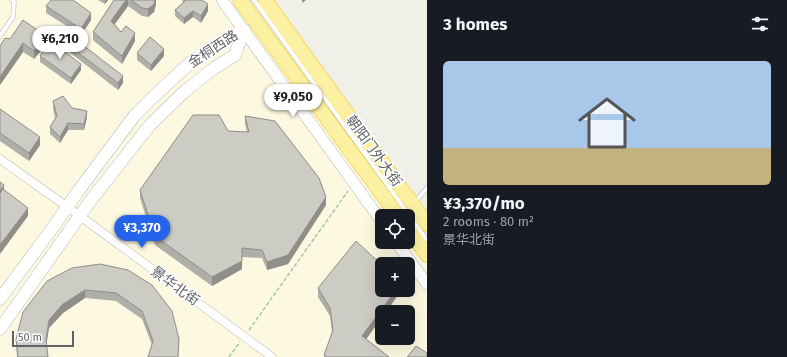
<!DOCTYPE html>
<html lang="en">
<head>
<meta charset="utf-8">
<style>
  body { margin:0; font-family:"Fira Sans","Noto Sans SC",sans-serif; background:#20242c; color:#f1f3f6; height:100vh; display:flex; flex-direction:column; font-size:15px; white-space:nowrap }
  * { box-sizing:border-box; margin:0 }
  p { font-size:13px; color:#9ea1a6 }
  .icon { flex:none; width:22px; height:22px; fill:none; stroke:currentColor; stroke-width:2; stroke-linecap:round; stroke-linejoin:round }
  .map { position:relative; flex:1; overflow:hidden }
  .drawer { display:flex; flex-direction:column; background:#171b24; width:360px }
  .drawer>* { flex:none }
  .tools { position:absolute; left:375px; top:209px; display:grid; gap:8px }
  .tools a { display:grid; place-items:center; width:40px; height:40px; border-radius:6px; background:#171b24; box-shadow:0 4px 16px #0002; font-size:20px }
  .scale { position:absolute; left:12px; bottom:10px; width:62px; box-sizing:border-box; padding-left:4px; border:2px solid #5f6267; border-top:0; font-size:11px; line-height:14px; white-space:nowrap; color:#5f6267; -webkit-text-stroke:3px #fff; paint-order:stroke }
  .price { position:absolute; translate:-50% -34px; padding:0 9px; border-radius:14px; background:#fff; color:#222; font-size:13px; line-height:26px; filter:drop-shadow(0 1px 2px #0008) }
  .price::after { content:''; position:absolute; left:50%; top:24px; width:12px; height:9px; margin-left:-6px; background:inherit; clip-path:polygon(0 0,100% 0,50% 100%) }
  .price.on { background:#2563eb; color:#fff }
  ul { padding:0; list-style:none }
  li { display:grid; align-content:center; gap:8px; height:212px; padding:0 16px }
  li+li { border-top:1px solid #363941 }
  li span { display:grid; place-items:center; height:124px; border-radius:6px; color:#555 }
  li>.icon { margin-inline-start:auto }
  span .icon { width:72px; height:72px; fill:#fffc; stroke-width:1 }
  li b { font-size:17px }
  h2 { display:flex; justify-content:space-between; align-items:center; height:48px; padding:0 16px; font-size:17px }
  main { display:flex; flex:1; min-height:0 }
  .map>svg:first-child { display:block }
  .commercial { fill:#fdf9e0; fill-rule:evenodd }
  .lines { fill:none; stroke-linecap:round; stroke-linejoin:round }
  .service-casing { stroke:#b5b7bb; stroke-width:5 }
  .minor-casing { stroke:#b5b7bb; stroke-width:9 }
  .tertiary-casing { stroke:#b5b7bb; stroke-width:12 }
  .secondary-casing { stroke:#b6b9be; stroke-width:13 }
  .trunk-casing { stroke:#f3bf05; stroke-width:15 }
  .path { stroke:#9ec8ae; stroke-width:1.5; stroke-dasharray:4 2; stroke-linecap:butt }
  .service { stroke:#fff; stroke-width:4 }
  .minor { stroke:#fff; stroke-width:8 }
  .tertiary { stroke:#fff; stroke-width:11 }
  .secondary { stroke:#fff; stroke-width:12 }
  .trunk { stroke:#fcf1a2; stroke-width:14 }
  .wall { fill:#afafa9 }
  .shaded-wall { fill:#8f8e89 }
  .building { fill:#cccbc4; stroke:#8f8e89 }
  .labels { text-anchor:middle; dominant-baseline:central; stroke-width:3.5; stroke-linejoin:round; paint-order:stroke }
  .street-label { font-size:14px; fill:#5f6267; stroke:#fff }
</style>
</head>
<body>
<main>
<div class="map">
<svg width="427" height="357" viewBox="0 0 427 357">
  <rect width="100%" height="100%" fill="#f0efe8"/>
  <path class="commercial" d="M 0,0 L 248,0 L 402,216 L 382,216 L 382,242 L 408,242 L 408,225 L 427,252 L 427,357 L 0,357 ZM 382,264 L 408,264 L 408,290 L 382,290 ZM 382,312 L 408,312 L 408,338 L 382,338 Z"/>
  <g class="lines">
    <defs>
      <g id="service">
        <path d="M 254,0 L 427,240"/>
        <path d="M 0,36 L 13,17 L 14,2 L 12,0"/>
        <path d="M 414,203 L 427,188"/>
      </g>
      <path id="minor" d="M 0,159 L 80,216 L 272,357"/>
      <g id="tertiary">
        <path d="M 222,0 L 382,222"/>
        <path d="M 396,242 L 427,284"/>
      </g>
      <g id="secondary">
        <path d="M 0,299 L 54,226 L 79,190 L 135,115 L 151,99 L 191,62 L 223,40 L 244,30"/>
        <path d="M 0,329 L 91,200 L 150,125 L 184,92 L 213,69 L 235,55 L 244,30"/>
      </g>
      <g id="trunk">
        <path d="M 240,0 L 398,216"/>
        <path d="M 265,0 L 427,224"/>
        <path d="M 408,229 L 427,255"/>
      </g>
    </defs>
    <use href="#service" class="service-casing"/>
    <use href="#minor" class="minor-casing"/>
    <use href="#tertiary" class="tertiary-casing"/>
    <use href="#secondary" class="secondary-casing"/>
    <use href="#trunk" class="trunk-casing"/>
    <g class="path">
      <path d="M 249,330 L 348,191"/>
      <path d="M 229,357 L 240,342"/>
    </g>
    <use href="#service" class="service"/>
    <use href="#minor" class="minor"/>
    <use href="#tertiary" class="tertiary"/>
    <use href="#secondary" class="secondary"/>
    <use href="#trunk" class="trunk"/>
  </g>
  <g class="wall">
    <path d="M 98,0 L 108,0 L 105,4 Z"/>
    <path d="M 114,0 L 156,0 L 156,4 L 154,12 L 148,17 L 142,16 L 128,6 L 115,24 L 121,32 L 135,41 L 122,64 L 93,40 L 93,32 Z"/>
    <path d="M 182,0 L 202,0 L 208,11 L 201,23 L 193,17 L 184,24 L 175,16 L 175,10 L 183,3 Z"/>
    <path d="M 46,6 L 91,20 L 81,35 L 46,13 Z"/>
    <path d="M 10,39 L 46,45 L 34,59 L 23,52 L 0,85 L 0,46 Z"/>
    <path d="M 64,42 L 123,83 L 118,90 L 64,48 Z"/>
    <path d="M 137,53 L 164,56 L 151,71 L 137,60 Z"/>
    <path d="M 40,56 L 81,70 L 71,84 L 40,62 Z"/>
    <path d="M 53,101 L 72,108 L 87,117 L 84,130 L 68,130 L 60,143 L 50,134 L 50,127 L 55,118 L 53,108 Z"/>
    <path d="M 0,109 L 40,145 L 29,161 L 0,141 Z"/>
    <path d="M 245,116 L 326,205 L 288,264 L 267,270 L 262,258 L 242,257 L 242,269 L 212,286 L 155,245 L 140,198 L 140,190 L 228,131 L 247,132 L 245,124 Z"/>
    <path d="M 100,264 L 179,347 L 178,357 L 148,357 L 152,345 L 142,319 L 116,301 L 85,298 L 63,313 L 49,328 L 46,344 L 48,357 L 17,357 L 16,339 Z"/>
    <path d="M 318,288 L 401,290 L 401,291 L 382,312 L 382,317 L 366,339 L 389,357 L 324,357 L 324,355 L 332,332 L 330,316 L 318,297 Z"/>
  </g>
  <g class="shaded-wall">
    <path d="M 105,0 L 108,0 L 105,4 Z"/>
    <path d="M 126,0 L 128,0 L 128,6 L 111,29 L 111,21 Z"/>
    <path d="M 155,0 L 156,0 L 156,4 L 154,12 L 148,17 L 148,9 Z"/>
    <path d="M 302,0 L 306,0 L 302,3 Z"/>
    <path d="M 208,4 L 208,11 L 201,23 L 201,16 Z"/>
    <path d="M 193,11 L 193,17 L 184,24 L 184,18 Z"/>
    <path d="M 91,13 L 91,20 L 81,35 L 81,29 Z"/>
    <path d="M 135,33 L 135,41 L 122,64 L 122,56 Z"/>
    <path d="M 46,36 L 46,45 L 34,59 L 34,51 Z"/>
    <path d="M 23,43 L 23,52 L 0,85 L 0,77 Z"/>
    <path d="M 164,49 L 164,56 L 151,71 L 151,65 Z"/>
    <path d="M 81,64 L 81,70 L 71,84 L 71,78 Z"/>
    <path d="M 123,76 L 123,83 L 118,90 L 118,83 Z"/>
    <path d="M 87,111 L 87,117 L 84,130 L 84,124 Z"/>
    <path d="M 68,123 L 68,130 L 60,143 L 60,137 Z"/>
    <path d="M 40,137 L 40,145 L 29,161 L 29,153 Z"/>
    <path d="M 4,185 L 4,193 L 0,200 L 0,191 Z"/>
    <path d="M 326,197 L 326,205 L 288,264 L 267,270 L 267,262 Z"/>
    <path d="M 28,208 L 28,216 L 0,254 L 0,245 Z"/>
    <path d="M 242,261 L 242,269 L 212,286 L 212,277 Z"/>
    <path d="M 85,290 L 85,298 L 63,313 L 49,328 L 46,347 L 46,339 L 49,320 L 63,304 Z"/>
    <path d="M 396,290 L 401,290 L 401,291 L 386,312 L 382,312 L 382,317 L 362,345 L 362,336 Z"/>
  </g>
  <g class="building">
    <path d="M 51,0 L 73,0 L 91,13 L 81,29 L 46,6 Z"/>
    <path d="M 114,0 L 126,0 L 111,21 L 121,32 L 126,26 L 135,33 L 122,56 L 93,32 Z"/>
    <path d="M 131,0 L 155,0 L 154,4 L 148,9 L 142,8 Z"/>
    <path d="M 185,0 L 202,0 L 208,4 L 201,16 L 193,11 L 184,18 L 175,10 L 185,1 Z"/>
    <path d="M 23,20 L 46,36 L 34,51 L 23,43 L 0,77 L 0,46 L 5,38 L 10,39 Z"/>
    <path d="M 71,36 L 123,76 L 118,83 L 64,42 Z"/>
    <path d="M 150,37 L 164,49 L 151,65 L 137,53 Z"/>
    <path d="M 50,41 L 81,64 L 71,78 L 40,56 Z"/>
    <path d="M 63,96 L 72,108 L 87,111 L 84,124 L 68,123 L 60,137 L 50,127 L 57,116 L 53,101 Z"/>
    <path d="M 0,109 L 40,137 L 29,153 L 0,133 Z"/>
    <path d="M 193,115 L 219,115 L 228,131 L 249,132 L 245,116 L 275,121 L 319,178 L 326,197 L 288,255 L 267,262 L 262,250 L 242,248 L 242,261 L 212,277 L 155,236 L 140,190 Z"/>
    <path d="M 0,182 L 4,185 L 0,191 Z"/>
    <path d="M 3,189 L 28,208 L 0,245 L 0,193 Z"/>
    <path d="M 356,241 L 382,265 L 382,290 L 396,290 L 362,336 L 389,357 L 327,357 L 324,355 L 333,330 L 330,308 L 318,288 Z"/>
    <path d="M 100,264 L 128,270 L 152,285 L 172,311 L 179,339 L 178,357 L 148,357 L 153,341 L 142,311 L 116,293 L 85,290 L 63,304 L 49,320 L 46,339 L 48,357 L 18,357 L 16,339 L 23,312 L 47,281 L 72,268 Z"/>
    <path d="M 416,346 L 427,353 L 427,357 L 407,357 Z"/>
  </g>
  <g class="labels">
    <g class="street-label">
      <text transform="translate(213 49) rotate(-33)">金桐西路</text>
      <text transform="translate(374 151) rotate(54)">朝阳门外大街</text>
      <text transform="translate(175 286) rotate(36)">景华北街</text>
    </g>
  </g>
</svg>
<div class="tools">
<a><svg class="icon" aria-label="locate" viewBox="0 0 24 24"><circle cx="12" cy="12" r="6"/><path d="M12 2v4M12 18v4M2 12h4M18 12h4"/></svg></a>
<a>+</a>
<a>−</a>
</div>
<div class="scale">50 m</div>
<b class="price" style="left:60px;top:60px">¥6,210</b>
<b class="price" style="left:293px;top:118px">¥9,050</b>
<b class="price on" style="left:142px;top:249px">¥3,370</b>
</div>
<section class="drawer">
<h2>3 homes<svg class="icon" aria-label="filters" viewBox="0 0 24 24"><path d="M4 7h16M4 17h16"/><circle cx="9" cy="7" r="2"/><circle cx="15" cy="17" r="2"/></svg></h2>
<ul>
<li><span style="background:linear-gradient(#a9c7e8 70%,#c2b280 0)"><svg class="icon" aria-label="home" viewBox="0 0 24 24"><path d="M3 11l9-7 9 7M6 9v11h12V9"/></svg></span><div><b>¥3,370/mo</b><p>2 rooms · 80 m²</p><p>景华北街</p></div></li>
</ul>
</section>
</main>
</body>
</html>
